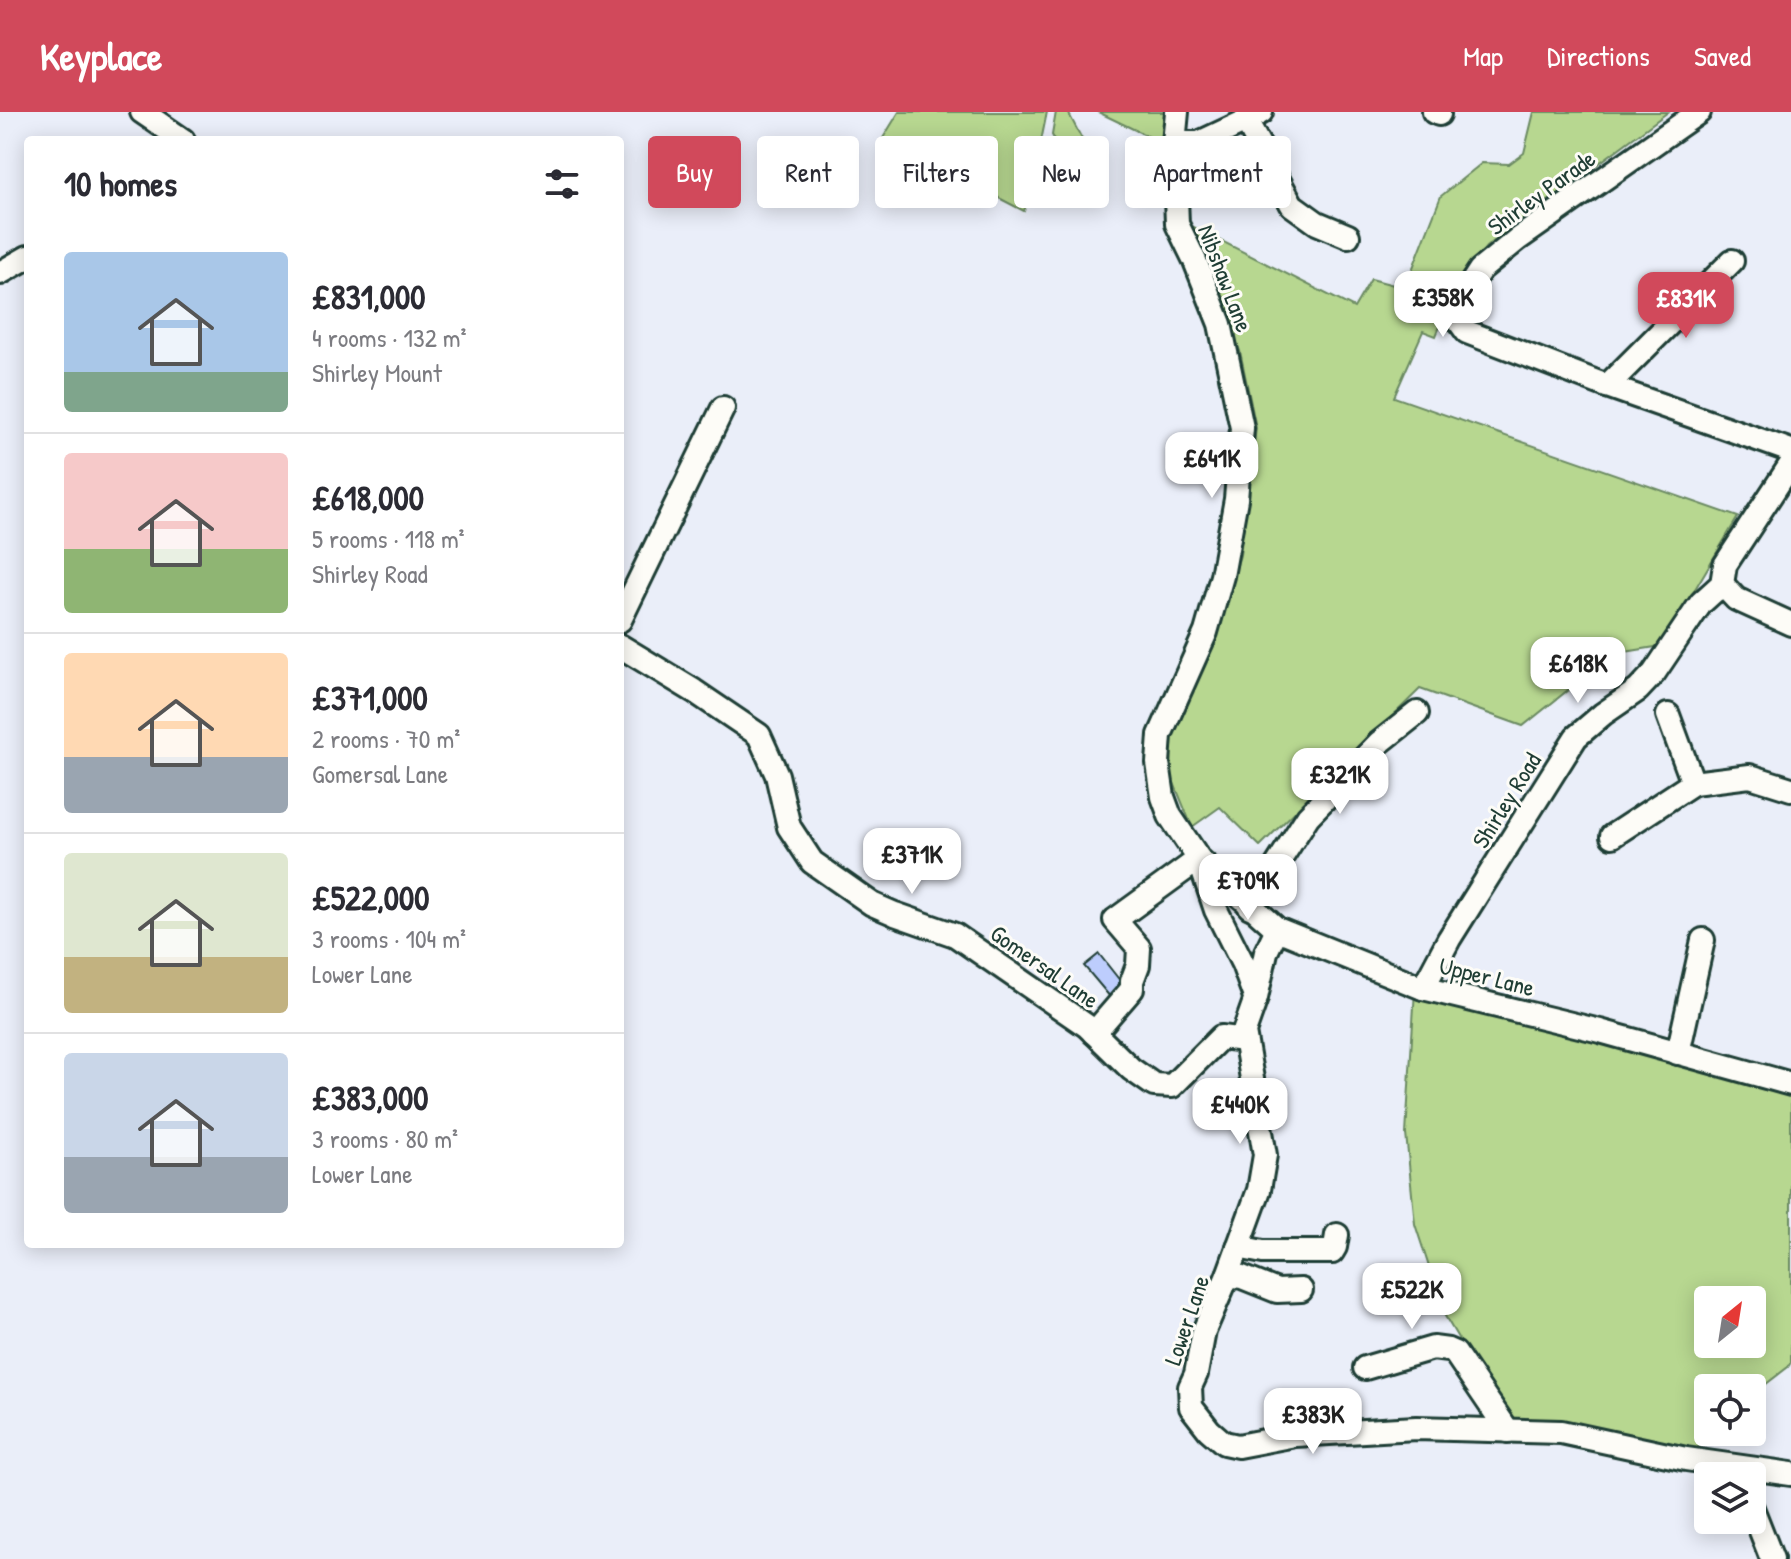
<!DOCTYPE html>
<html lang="en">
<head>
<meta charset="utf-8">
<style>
  body { margin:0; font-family:"Patrick Hand",sans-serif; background:#f7f7f7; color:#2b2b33; height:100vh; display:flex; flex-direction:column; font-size:30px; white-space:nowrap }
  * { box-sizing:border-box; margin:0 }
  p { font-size:26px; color:#7c7c81 }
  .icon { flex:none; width:44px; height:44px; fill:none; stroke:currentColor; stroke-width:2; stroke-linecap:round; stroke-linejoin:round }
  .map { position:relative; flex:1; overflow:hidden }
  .sheet { position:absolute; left:24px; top:24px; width:600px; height:1112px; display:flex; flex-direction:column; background:#fff; border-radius:8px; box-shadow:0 4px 20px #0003 }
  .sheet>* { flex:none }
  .hud { position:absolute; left:648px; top:24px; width:760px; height:72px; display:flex; gap:16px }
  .needle { width:52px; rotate:30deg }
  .tools { position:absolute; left:1694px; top:1174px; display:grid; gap:16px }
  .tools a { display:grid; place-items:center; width:72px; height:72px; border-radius:8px; background:#fff; box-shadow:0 4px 20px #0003; font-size:40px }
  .price { position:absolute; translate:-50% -68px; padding:0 18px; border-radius:16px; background:#fff; color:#222; font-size:26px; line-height:52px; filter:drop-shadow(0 2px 4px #0008) }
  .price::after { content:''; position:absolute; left:50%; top:48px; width:24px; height:18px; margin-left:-12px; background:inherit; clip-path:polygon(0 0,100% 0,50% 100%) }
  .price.active { background:#d1495b; color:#fff }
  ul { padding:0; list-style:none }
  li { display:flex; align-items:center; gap:24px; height:200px; padding:0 40px }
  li+li { border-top:2px solid #e1e1e2 }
  li span { display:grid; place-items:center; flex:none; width:224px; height:160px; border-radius:8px; color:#555 }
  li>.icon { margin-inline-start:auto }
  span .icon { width:96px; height:96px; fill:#fffc; stroke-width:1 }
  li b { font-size:34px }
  h2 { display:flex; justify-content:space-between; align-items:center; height:96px; padding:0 40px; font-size:34px }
  .tag { padding:0 28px; border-radius:8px; background:#fff; box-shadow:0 4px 20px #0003; font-size:28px; line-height:72px }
  .tag.active { background:#d1495b; color:#fff }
  header { display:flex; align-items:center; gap:48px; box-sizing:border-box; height:112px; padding:0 40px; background:#d1495b; color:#fff }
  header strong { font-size:38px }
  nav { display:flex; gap:44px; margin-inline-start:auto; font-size:28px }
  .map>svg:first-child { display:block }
  .green { fill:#b7d790; stroke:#6b8a62; stroke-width:2; fill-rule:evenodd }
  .building { fill:#bdcdfd; stroke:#1f3d34; stroke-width:2 }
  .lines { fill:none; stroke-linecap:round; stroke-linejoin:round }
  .minor-casing { stroke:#1f3d34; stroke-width:28 }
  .minor { stroke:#fdfcf7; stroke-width:22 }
  .labels { text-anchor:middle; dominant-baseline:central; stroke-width:6; stroke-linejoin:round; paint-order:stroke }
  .street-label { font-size:24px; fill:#1f3d34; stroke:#fdfcf7 }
</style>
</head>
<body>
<header>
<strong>Keyplace</strong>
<nav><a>Map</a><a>Directions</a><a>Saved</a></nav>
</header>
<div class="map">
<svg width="1791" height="1447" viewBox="0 0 1791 1447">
  <rect width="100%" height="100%" fill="#eaeef9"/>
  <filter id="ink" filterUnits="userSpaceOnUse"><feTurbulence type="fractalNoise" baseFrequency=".0125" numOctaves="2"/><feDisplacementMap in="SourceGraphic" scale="16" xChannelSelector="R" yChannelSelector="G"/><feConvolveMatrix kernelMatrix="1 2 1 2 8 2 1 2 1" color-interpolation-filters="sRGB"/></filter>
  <g filter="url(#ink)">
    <g class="green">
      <path d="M 899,0 L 1047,0 L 1031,78 L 1024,99 L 883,26 Z"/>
      <path d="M 1056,0 L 1068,0 L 1084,31 L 1078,34 L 1069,29 L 1056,31 L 1052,23 Z"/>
      <path d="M 1098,0 L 1168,0 L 1160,30 Z"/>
      <path d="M 1534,0 L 1668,0 L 1486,135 L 1457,174 L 1436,224 L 1423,219 L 1394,285 L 1738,405 L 1661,534 L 1613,542 L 1523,614 L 1420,577 L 1260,734 L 1220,695 L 1192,715 L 1172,666 L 1171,635 L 1175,607 L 1215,526 L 1240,443 L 1256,316 L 1240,239 L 1190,113 L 1354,196 L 1371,167 L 1405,176 L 1441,84 L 1482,51 L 1509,52 L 1524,41 Z"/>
      <path d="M 1415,878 L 1791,982 L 1791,1250 L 1788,1255 L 1752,1283 L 1752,1276 L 1708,1276 L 1708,1320 L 1712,1320 L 1693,1341 L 1599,1318 L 1505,1305 L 1445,1204 L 1415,1112 L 1406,1022 ZM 1708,1188 L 1752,1188 L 1752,1232 L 1708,1232 Z"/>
    </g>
    <path class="building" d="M 1099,842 L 1125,875 L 1111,886 L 1084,854 Z"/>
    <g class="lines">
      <defs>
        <g id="minor">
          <path d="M 142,0 L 183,28"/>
          <path d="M 1177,0 L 1174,31 L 1177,112 L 1195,149 L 1220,212 L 1242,316 L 1236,387 L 1222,464 L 1206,520 L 1160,623 L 1158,651 L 1163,685 L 1170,704 L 1199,747 L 1277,817 L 1423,876 L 1600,919 L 1791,972"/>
          <path d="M 1434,0 L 1439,2"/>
          <path d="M 1699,0 L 1518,127 L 1480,158 L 1465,181 L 1459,209 L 1467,220 L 1607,274 L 1791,339"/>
          <path d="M 1246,9 L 1292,93 L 1317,111 L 1348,124"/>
          <path d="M 1174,31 L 1199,31 L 1246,9 L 1261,0"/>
          <path d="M 0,161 L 28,145"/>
          <path d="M 1607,274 L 1732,149"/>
          <path d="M 1722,472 L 1736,487 L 1791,512"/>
          <path d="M 620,508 L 723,296"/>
          <path d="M 620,534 L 694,579 L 759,623 L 777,663 L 789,715 L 812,750 L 872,792 L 895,802 L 955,823 L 1087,914 L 1131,957 L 1154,973 L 1172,974 L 1221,925 L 1244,928"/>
          <path d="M 1668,603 L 1693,671 L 1750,664 L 1791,677"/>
          <path d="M 1612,724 L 1693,671"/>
          <path d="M 1250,795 L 1308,704 L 1379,631 L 1417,601"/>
          <path d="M 1277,817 L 1266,840 L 1256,886 L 1244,920 L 1265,1043 L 1259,1078 L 1228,1163 L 1204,1219 L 1196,1262 L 1190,1275 L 1191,1295 L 1209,1318 L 1224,1331 L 1238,1334 L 1295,1323 L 1416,1316 L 1561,1320 L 1686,1347 L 1791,1362"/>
          <path d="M 1423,876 L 1449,827 L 1576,625 L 1603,602 L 1638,578 L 1654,561 L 1701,491 L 1722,472 L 1725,453 L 1791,352"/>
          <path d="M 1094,921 L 1132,877 L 1132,869 L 1138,853 L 1139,836 L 1115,808 L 1199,747 L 1216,798 L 1243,852 L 1255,885"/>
          <path d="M 1678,941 L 1703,828"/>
          <path d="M 1238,1135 L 1263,1140 L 1332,1140 L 1335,1135 L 1337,1123"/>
          <path d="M 1228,1163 L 1242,1165 L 1277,1179 L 1301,1178"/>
          <path d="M 1365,1256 L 1433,1236 L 1448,1238 L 1455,1241 L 1508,1319"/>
          <path d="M 1752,1396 L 1772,1447"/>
        </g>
      </defs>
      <use href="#minor" class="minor-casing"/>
      <use href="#minor" class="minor"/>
    </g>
  </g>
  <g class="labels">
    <g class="street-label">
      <text transform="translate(1541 80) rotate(-36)">Shirley Parade</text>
      <text transform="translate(1226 166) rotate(69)">Nibshaw Lane</text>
      <text transform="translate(1506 688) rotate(-58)">Shirley Road</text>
      <text transform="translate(1045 854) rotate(35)">Gomersal Lane</text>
      <text transform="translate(1487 864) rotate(14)">Upper Lane</text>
      <text transform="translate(1186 1208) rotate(-71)">Lower Lane</text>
    </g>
  </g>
</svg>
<div class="tools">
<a><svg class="needle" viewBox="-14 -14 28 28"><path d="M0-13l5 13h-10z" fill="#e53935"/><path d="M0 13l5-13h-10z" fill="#7c7c81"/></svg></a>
<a><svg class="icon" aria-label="locate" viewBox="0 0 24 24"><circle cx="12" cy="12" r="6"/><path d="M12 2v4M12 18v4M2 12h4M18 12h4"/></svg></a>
<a><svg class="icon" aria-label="layers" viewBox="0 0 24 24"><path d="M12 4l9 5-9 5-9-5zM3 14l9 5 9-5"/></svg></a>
</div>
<b class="price" style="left:1443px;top:227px">£358K</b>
<b class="price active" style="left:1686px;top:228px">£831K</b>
<b class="price" style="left:1212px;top:388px">£641K</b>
<b class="price" style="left:1578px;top:593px">£618K</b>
<b class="price" style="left:1340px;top:704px">£321K</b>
<b class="price" style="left:912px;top:784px">£371K</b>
<b class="price" style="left:1248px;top:810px">£709K</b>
<b class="price" style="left:1240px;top:1034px">£440K</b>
<b class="price" style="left:1412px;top:1219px">£522K</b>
<b class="price" style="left:1313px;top:1344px">£383K</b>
<div class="hud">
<a class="tag active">Buy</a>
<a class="tag">Rent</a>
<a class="tag">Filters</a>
<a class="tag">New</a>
<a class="tag">Apartment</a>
</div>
<section class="sheet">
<h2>10 homes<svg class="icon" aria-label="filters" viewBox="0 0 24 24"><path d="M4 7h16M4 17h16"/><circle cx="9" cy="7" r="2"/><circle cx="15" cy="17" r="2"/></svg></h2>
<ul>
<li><span style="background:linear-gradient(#a9c7e8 75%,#7fa58c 0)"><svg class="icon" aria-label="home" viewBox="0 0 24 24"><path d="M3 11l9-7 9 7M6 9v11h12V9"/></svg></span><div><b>£831,000</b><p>4 rooms · 132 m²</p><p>Shirley Mount</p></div></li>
<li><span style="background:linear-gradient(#f6c9c9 60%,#8fb573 0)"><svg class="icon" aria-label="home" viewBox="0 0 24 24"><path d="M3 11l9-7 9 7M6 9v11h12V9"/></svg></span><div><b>£618,000</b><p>5 rooms · 118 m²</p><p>Shirley Road</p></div></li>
<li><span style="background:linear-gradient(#ffd9b3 65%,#9aa5b1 0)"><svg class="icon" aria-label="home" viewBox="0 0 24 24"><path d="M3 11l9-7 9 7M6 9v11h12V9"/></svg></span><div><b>£371,000</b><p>2 rooms · 70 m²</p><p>Gomersal Lane</p></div></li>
<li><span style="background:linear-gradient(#dfe7d0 65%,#c2b280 0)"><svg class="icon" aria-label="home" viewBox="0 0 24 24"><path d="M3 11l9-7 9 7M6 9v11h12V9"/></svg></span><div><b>£522,000</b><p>3 rooms · 104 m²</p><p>Lower Lane</p></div></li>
<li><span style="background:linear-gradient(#c9d6e8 65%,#9aa5b1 0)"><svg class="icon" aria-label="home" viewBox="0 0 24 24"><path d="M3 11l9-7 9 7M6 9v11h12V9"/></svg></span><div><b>£383,000</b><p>3 rooms · 80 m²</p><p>Lower Lane</p></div></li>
</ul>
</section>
</div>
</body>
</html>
